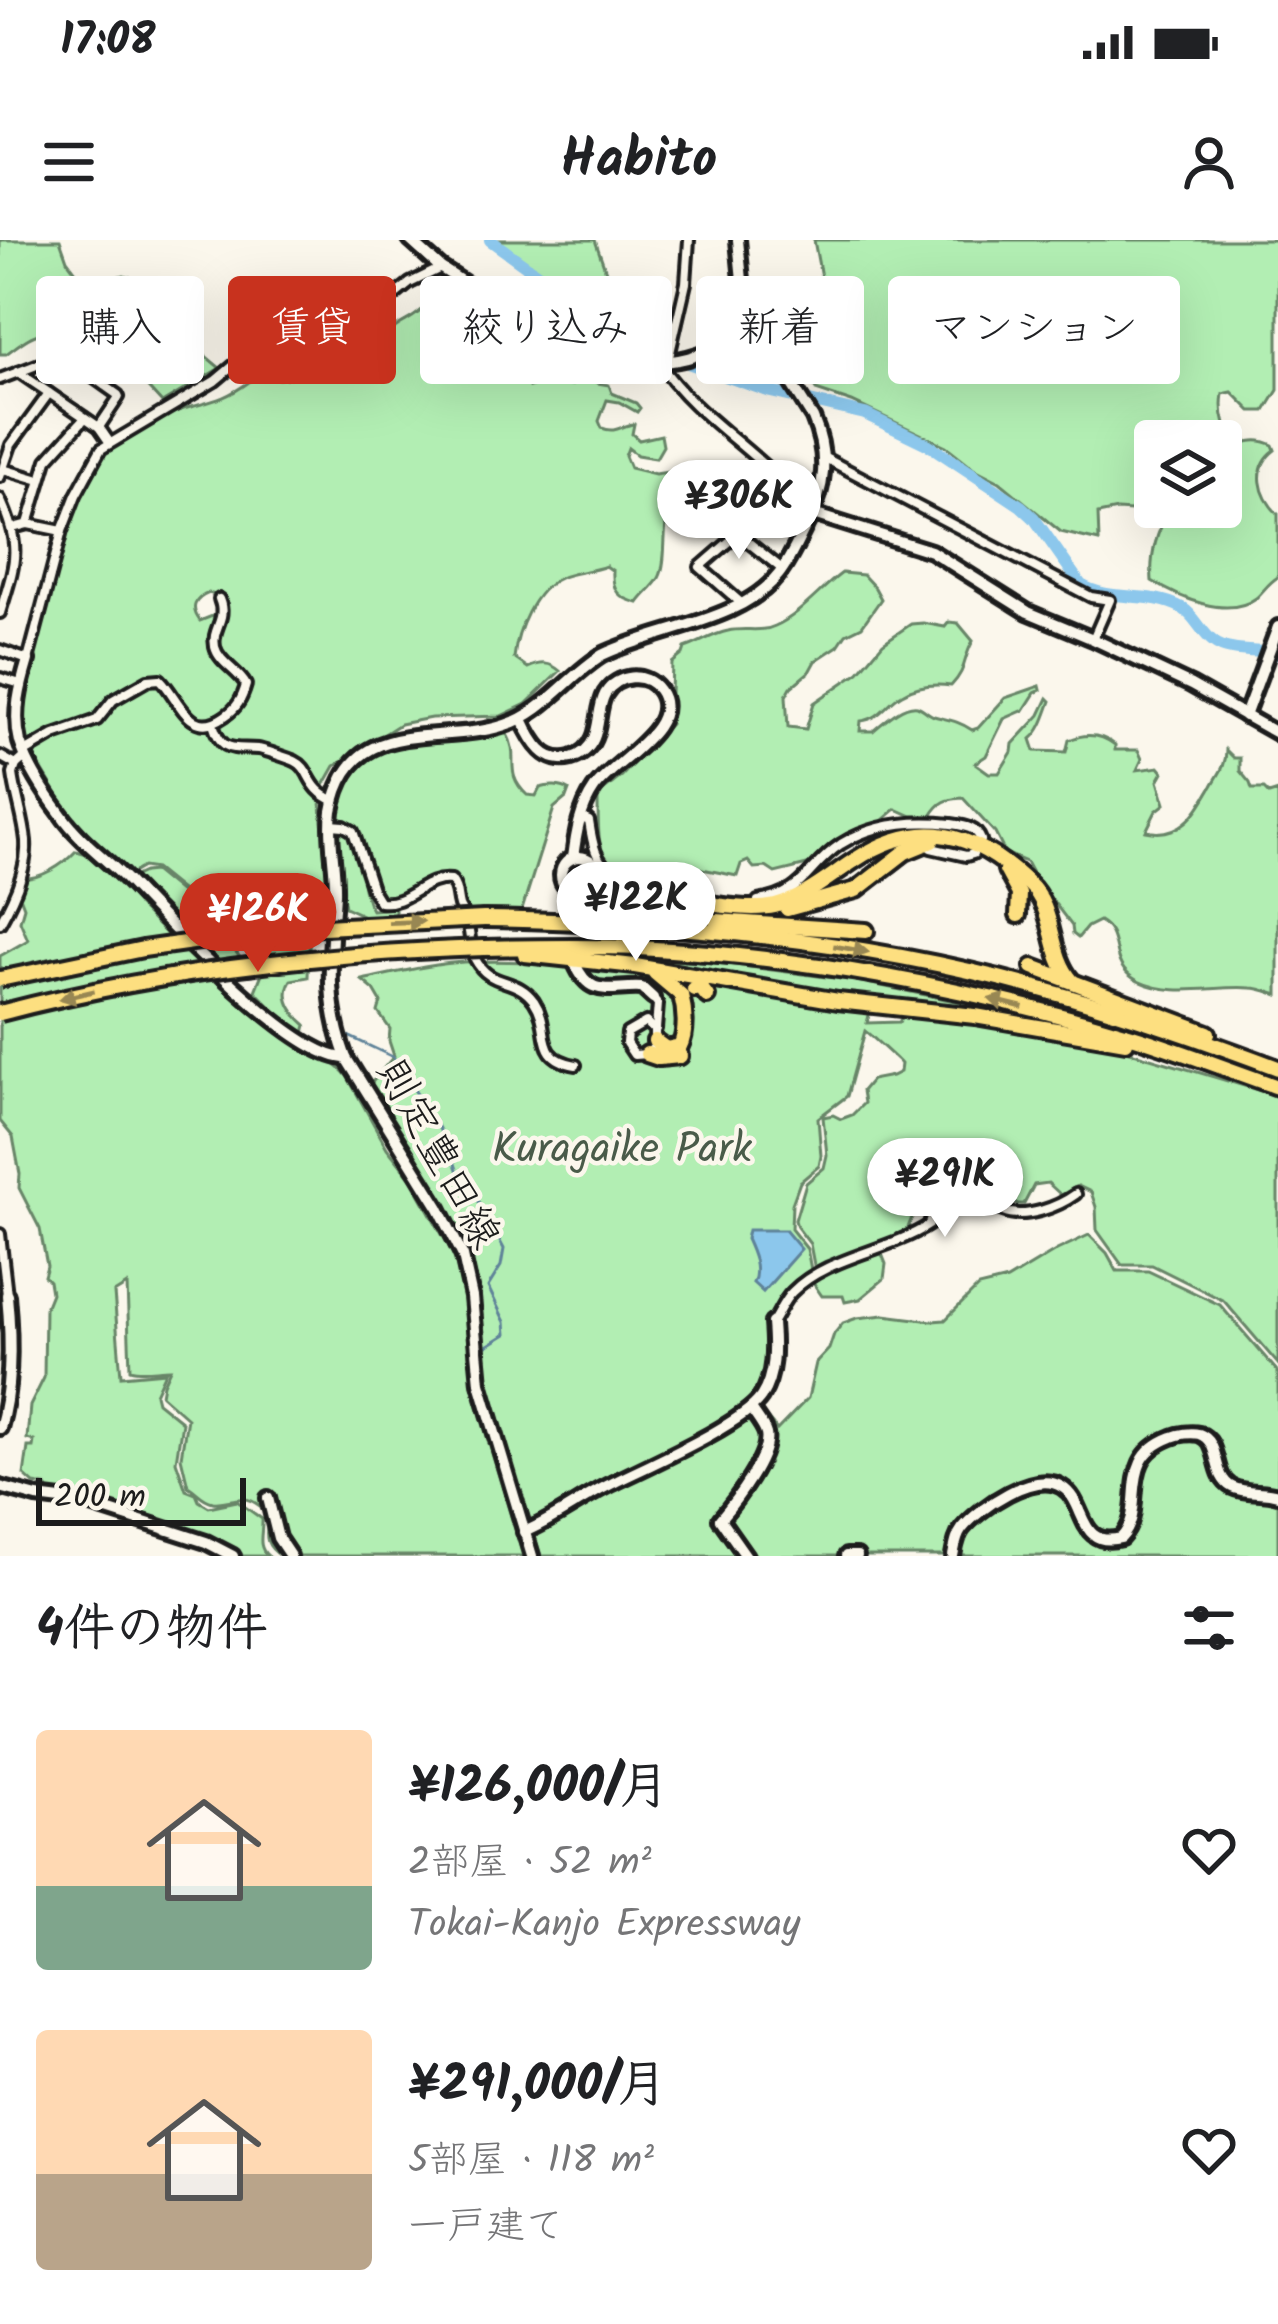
<!DOCTYPE html>
<html lang="ja">
<head>
<meta charset="utf-8">
<style>
  body { margin:0; font-family:Kalam,"Klee One",sans-serif; background:#f6f6f6; color:#202124; height:100vh; display:flex; flex-direction:column; font-size:45px; white-space:nowrap }
  * { box-sizing:border-box; margin:0 }
  p { font-size:39px; color:#757577 }
  .icon { flex:none; width:66px; height:66px; fill:none; stroke:currentColor; stroke-width:2; stroke-linecap:round; stroke-linejoin:round }
  .map { position:relative; height:1316px; overflow:hidden }
  .drawer { display:flex; flex-direction:column; background:#fff; flex:1 }
  .drawer>* { flex:none }
  .banner { position:absolute; left:36px; top:36px; width:1206px; height:108px; display:flex; gap:24px }
  .controls { position:absolute; left:1134px; top:180px; display:grid; gap:24px }
  .controls a { display:grid; place-items:center; width:108px; height:108px; border-radius:12px; background:#fff; box-shadow:0 12px 48px #0002; font-size:60px }
  .scale { position:absolute; left:36px; bottom:30px; width:210px; box-sizing:border-box; padding-left:12px; border:6px solid #1c1c1c; border-top:0; font-size:33px; line-height:42px; white-space:nowrap; color:#1c1c1c; -webkit-text-stroke:9px #fbf7ec; paint-order:stroke }
  .price { position:absolute; translate:-50% -102px; padding:0 27px; border-radius:42px; background:#fff; color:#222; font-size:39px; line-height:78px; filter:drop-shadow(0 3px 6px #0008) }
  .price::after { content:''; position:absolute; left:50%; top:72px; width:36px; height:27px; margin-left:-18px; background:inherit; clip-path:polygon(0 0,100% 0,50% 100%) }
  .price.active { background:#c8321e; color:#fff }
  ul { padding:0; list-style:none }
  li { display:flex; align-items:center; gap:36px; height:300px; padding:0 36px }
  li span { display:grid; place-items:center; flex:none; width:336px; height:240px; border-radius:12px; color:#555 }
  li>.icon { margin-inline-start:auto }
  span .icon { width:144px; height:144px; fill:#fffc; stroke-width:1 }
  li b { font-size:51px }
  h2 { display:flex; justify-content:space-between; align-items:center; height:144px; padding:0 36px; font-size:51px }
  .pill { padding:0 42px; border-radius:12px; background:#fff; box-shadow:0 12px 48px #0002; font-size:42px; line-height:108px }
  .pill.active { background:#c8321e; color:#fff }
  .status { display:flex; justify-content:space-between; align-items:center; height:84px; padding:0 60px; background:#fff; direction:ltr }
  .status svg { height:33px; fill:currentColor }
  header { display:flex; justify-content:space-between; align-items:center; height:156px; padding:0 36px; background:#fff; font-size:54px; font-weight:700 }
  .map>svg:first-child { display:block }
  .green { fill:#b2eeb3; stroke:#678568; stroke-width:3 }
  .water { fill:#8cc7ec; stroke:#5f8399; stroke-width:3 }
  .lines { fill:none; stroke-linecap:round; stroke-linejoin:round }
  .stream { stroke:#5f8399; stroke-width:3 }
  .river { stroke:#8cc7ec; stroke-width:12 }
  .street-casing { stroke:#1c1c1c; stroke-width:16 }
  .secondary-casing { stroke:#1c1c1c; stroke-width:20 }
  .highway-casing { stroke:#1c1c1c; stroke-width:22 }
  .street { stroke:#fbf7ec; stroke-width:8 }
  .secondary { stroke:#fbf7ec; stroke-width:10 }
  .highway { stroke:#fddf80; stroke-width:14 }
  .highway-bridge-casing { stroke:#1c1c1c; stroke-width:22; stroke-linecap:butt }
  .highway-bridge { stroke:#fddf80; stroke-width:14 }
  .oneway { fill:#988753 }
  .labels { text-anchor:middle; dominant-baseline:central; stroke-width:9; stroke-linejoin:round; paint-order:stroke }
  .park-label { font-size:42px; fill:#495b49; stroke:#fbf7ec }
  .street-label { font-size:42px; fill:#1c1c1c; stroke:#fbf7ec }
</style>
</head>
<body>
<div class="status"><b>17:08</b><svg viewBox="0 0 49 12"><path d="M0 12V9h3v3zM5 12V6h3v6zM10 12V3h3v9zM15 12V0h3v12zM26 1h20v11H26zM47 4h2v5h-2z"/></svg></div>
<header><svg class="icon" aria-label="menu" viewBox="0 0 24 24"><path d="M4 6h16M4 12h16M4 18h16"/></svg>Habito<svg class="icon" aria-label="person" viewBox="0 0 24 24"><circle cx="12" cy="8" r="4"/><path d="M4 21q1-7 8-7t8 7"/></svg></header>
<div class="map">
<svg width="1278" height="1316" viewBox="0 0 1278 1316">
  <rect width="100%" height="100%" fill="#fbf7ec"/>
  <filter id="ink" filterUnits="userSpaceOnUse"><feTurbulence type="fractalNoise" baseFrequency=".00833" numOctaves="2"/><feDisplacementMap in="SourceGraphic" scale="24" xChannelSelector="R" yChannelSelector="G"/><feConvolveMatrix kernelMatrix="1 2 1 2 8 2 1 2 1" color-interpolation-filters="sRGB"/></filter>
  <g filter="url(#ink)">
    <g class="green">
      <path d="M 0,0 L 60,0 L 67,20 L 85,44 L 124,35 L 150,44 L 140,81 L 162,97 L 190,103 L 220,128 L 162,163 C 130,128 92,84 39,94 C 28,96 16,107 6,114 L 0,114 Z"/>
      <path d="M 492,0 L 595,0 L 611,46 L 608,76 L 582,76 Z"/>
      <path d="M 814,0 L 1278,0 L 1278,150 L 1265,171 L 1251,171 L 1232,152 L 1223,154 C 1220,172 1224,194 1240,204 C 1253,200 1260,199 1273,205 L 1275,210 C 1252,227 1259,256 1278,274 L 1278,337 C 1268,343 1264,351 1256,358 C 1227,380 1178,357 1152,341 C 1150,313 1157,291 1171,267 L 1221,267 L 1221,201 L 1155,201 L 1155,245 L 1147,250 L 1131,271 L 1117,270 L 1098,274 L 1099,301 L 1061,292 L 1000,242 L 975,229 L 946,206 L 852,162 L 816,150 L 809,135 L 821,85 L 829,74 L 831,59 L 821,37 Z"/>
      <path d="M 425,66 L 430,71 L 430,81 L 446,95 L 460,97 L 463,90 L 469,91 L 501,109 L 501,115 L 508,124 L 525,125 L 529,147 L 557,138 L 566,144 L 572,145 L 576,138 L 589,134 L 598,143 L 609,145 L 612,153 L 636,163 L 640,168 L 637,172 L 619,162 L 607,160 L 599,181 L 602,188 C 616,194 622,185 634,184 L 632,194 L 639,200 L 661,195 L 663,206 L 656,218 L 637,215 L 628,208 L 625,216 L 630,228 L 655,234 L 695,228 L 698,232 L 687,241 L 669,237 L 669,242 L 687,267 L 666,284 C 664,298 666,326 659,338 C 653,348 644,354 638,363 C 618,358 612,351 613,331 L 606,326 C 591,332 572,332 560,338 C 533,350 517,391 514,418 L 528,428 C 541,422 550,422 560,431 L 526,464 L 501,476 L 431,478 L 400,484 L 335,526 L 322,549 C 314,540 305,523 295,519 C 265,505 232,522 216,484 C 233,472 248,463 248,440 C 239,431 223,421 219,409 C 212,390 231,379 221,357 L 209,353 C 194,359 190,368 200,381 L 220,373 L 213,408 L 243,442 L 237,463 L 212,482 L 194,479 C 187,470 168,438 159,436 C 143,433 124,455 112,465 C 87,484 57,494 28,507 L 22,484 L 23,462 C 34,413 72,236 108,210 C 127,197 160,177 181,170 C 210,161 223,161 249,142 L 247,131 L 263,127 L 279,139 L 329,133 C 334,129 341,128 347,126 C 364,118 365,103 387,98 C 394,82 415,81 425,66 Z"/>
      <path d="M 842,333 L 863,335 L 875,348 L 881,359 L 862,386 L 846,394 L 838,406 L 815,421 L 809,432 L 791,447 L 786,456 L 788,487 L 806,489 L 814,463 L 859,432 L 883,403 L 911,384 L 923,383 L 945,387 L 949,382 L 958,383 L 973,401 C 962,420 968,428 951,446 C 935,444 917,445 902,454 C 886,463 881,479 861,481 L 860,491 L 873,491 C 883,483 902,464 917,466 C 923,468 928,474 934,476 C 949,480 959,481 972,490 L 978,488 L 1005,458 L 1040,446 L 1041,450 L 1035,453 L 1024,470 L 1004,479 L 986,516 L 975,523 L 989,533 L 999,533 L 1012,512 L 1013,504 L 1040,475 L 1048,458 L 1051,461 C 1046,474 1042,490 1031,499 L 1035,511 L 1066,512 L 1069,500 C 1085,493 1101,494 1115,505 L 1115,510 L 1138,510 L 1142,519 L 1137,530 L 1159,527 L 1163,532 L 1158,541 L 1165,564 L 1156,571 L 1146,591 C 1182,599 1196,573 1212,546 C 1219,533 1226,527 1226,510 L 1234,518 L 1240,518 L 1240,531 L 1250,543 L 1252,549 L 1264,549 L 1269,554 L 1278,551 L 1278,755 C 1269,752 1260,748 1251,748 C 1214,745 1173,758 1138,741 C 1105,723 1125,696 1099,681 L 1087,687 L 1078,698 L 1073,694 L 1072,686 L 1033,635 L 1026,622 L 1005,613 L 995,593 L 963,558 C 947,559 940,561 931,576 L 912,576 L 896,569 L 876,586 L 839,603 L 811,624 L 775,633 L 766,627 L 754,628 L 748,621 L 741,624 L 737,636 L 682,625 L 674,637 C 600,628 598,634 598,555 L 622,536 L 670,484 L 672,423 L 683,414 L 685,408 C 699,404 712,394 728,391 C 744,387 761,393 775,386 C 800,375 820,349 842,333 Z"/>
      <path d="M 151,442 L 160,442 L 199,486 L 211,487 L 229,509 L 254,510 L 295,522 L 304,531 L 312,550 L 321,560 L 322,582 L 331,627 L 330,656 L 313,669 L 310,684 L 308,737 L 291,740 C 281,757 292,773 306,785 L 304,793 L 284,780 L 255,751 L 267,721 L 259,690 L 240,688 L 207,671 L 155,629 L 143,627 L 131,634 L 74,582 L 31,511 L 60,496 L 89,486 L 115,462 Z"/>
      <path d="M 502,493 L 507,494 C 521,518 502,532 527,555 L 536,556 L 540,548 C 549,545 561,545 569,550 L 566,558 L 554,568 L 521,673 L 468,674 C 459,659 464,643 446,634 C 426,639 408,653 388,660 L 379,655 L 356,588 L 345,581 L 338,581 C 340,481 438,508 502,493 Z"/>
      <path d="M 343,588 C 367,613 357,645 372,670 L 395,668 L 395,676 L 369,678 L 345,667 C 340,642 337,614 339,589 Z"/>
      <path d="M 76,611 C 103,616 123,642 141,661 L 138,665 C 177,706 224,750 269,784 C 292,802 329,815 347,836 L 387,908 L 410,937 L 453,1014 L 463,1047 L 473,1150 L 523,1316 L 281,1316 C 252,1298 279,1281 260,1266 C 240,1251 232,1264 213,1262 C 202,1260 198,1252 188,1246 L 181,1217 L 187,1178 L 161,1155 L 163,1144 L 170,1129 C 157,1129 142,1133 130,1129 L 127,1045 L 114,1053 L 121,1136 L 165,1132 L 155,1154 L 157,1162 L 182,1182 L 176,1221 L 186,1250 L 196,1254 L 199,1261 L 209,1267 L 237,1261 L 262,1279 C 263,1293 256,1306 268,1316 L 237,1316 L 51,1255 L 46,1246 L 34,1244 L 24,1235 L 28,1207 L 33,1207 L 34,1201 L 27,1199 L 30,1166 L 44,1138 L 45,1068 L 51,1053 L 49,1041 L 44,1036 L 47,1026 L 40,989 L 19,948 L 20,934 L 13,897 L 0,881 L 0,716 L 28,700 L 20,681 L 24,667 L 21,659 L 15,656 L 21,638 C 40,640 63,625 76,611 Z"/>
      <path d="M 154,631 L 204,672 L 239,716 L 227,729 L 166,676 L 133,637 L 144,632 Z"/>
      <path d="M 642,718 L 727,724 L 857,741 L 1019,774 L 1019,779 L 873,760 L 867,783 L 899,782 L 905,773 L 1004,785 L 1090,800 L 1278,856 L 1278,1124 L 1224,1061 L 1152,1025 L 1122,1025 L 1097,990 L 1096,967 L 1091,952 L 1078,946 L 1061,955 L 1048,943 L 1034,945 L 1024,964 C 980,966 982,920 949,907 C 947,907 932,907 930,907 C 904,925 897,936 903,967 L 913,975 L 907,990 L 815,1030 L 810,1004 L 797,987 L 795,980 L 806,943 L 824,928 L 827,915 L 823,877 L 833,875 L 841,879 L 852,875 L 864,863 L 862,851 L 871,840 L 892,836 L 900,832 L 901,824 C 899,821 868,793 865,791 L 847,856 L 818,878 L 821,916 L 819,926 L 800,942 L 792,964 L 791,989 L 807,1009 L 812,1035 L 797,1045 L 774,1078 L 767,1080 C 768,1109 767,1135 753,1161 L 777,1190 L 808,1158 L 816,1123 L 829,1109 L 834,1094 L 843,1083 L 857,1078 L 884,1075 L 932,1081 L 945,1080 L 978,1047 L 1007,1040 L 1057,1010 L 1089,995 L 1107,1013 L 1117,1031 L 1148,1031 L 1220,1065 L 1278,1132 L 1278,1316 L 541,1316 L 489,1149 L 473,1042 L 477,1040 C 459,971 407,907 369,846 L 394,816 L 389,801 L 390,789 L 378,772 L 381,762 L 374,750 L 362,740 C 396,733 429,724 464,722 C 567,717 670,740 773,742 L 642,722 Z"/>
      <path d="M 880,1009 L 886,1024 L 884,1039 L 860,1059 L 845,1062 L 843,1056 L 822,1056 L 813,1043 L 814,1038 Z"/>
    </g>
    <path class="water" d="M 748,990 L 785,990 L 801,1009 L 763,1052 L 753,1043 C 760,1030 752,1012 746,999 Z"/>
    <g class="lines">
      <path class="stream" d="M 344,794 L 393,817 L 437,885 L 449,907 L 459,935 L 477,958 L 504,1009 L 501,1026 L 488,1047 L 505,1082 L 506,1094 L 485,1107"/>
      <g class="river">
        <path d="M 490,0 L 582,66 L 594,83 L 607,92 L 661,116"/>
        <path d="M 688,123 L 771,152 L 865,174 L 929,205 L 1021,266 L 1034,278 L 1081,345 C 1111,363 1150,350 1182,368 C 1195,375 1201,393 1214,402 C 1227,413 1260,410 1278,414"/>
      </g>
      <defs>
        <g id="street">
          <path d="M 668,121 L 686,43 L 689,0"/>
          <path d="M 659,123 C 691,170 738,199 778,238 C 789,250 803,258 812,272"/>
          <path d="M 18,132 L 49,153"/>
          <path d="M 0,139 L 55,118 L 70,121 L 118,155 L 119,157 L 99,187"/>
          <path d="M 825,218 L 1091,357 L 1110,360 L 1093,399"/>
          <path d="M 3,229 L 40,240"/>
          <path d="M 0,237 L 11,205 L 49,153 L 99,187 L 110,203"/>
          <path d="M 0,259 C 23,309 15,323 0,373"/>
          <path d="M 28,284 L 47,220 L 85,178"/>
          <path d="M 13,288 L 28,284 L 62,291"/>
          <path d="M 741,363 L 700,327 L 738,294 L 782,329"/>
          <path d="M 0,410 L 28,420 L 62,291 L 76,255 L 101,209 L 215,141 L 252,110 L 268,101 L 284,94 L 339,82 L 384,64 L 410,43 L 441,28"/>
          <path d="M 0,438 L 21,444"/>
          <path d="M 213,484 C 222,514 233,507 258,509 C 261,509 291,519 295,521 C 312,529 306,549 335,561"/>
          <path d="M 25,512 L 54,495 L 97,480 L 113,460 L 148,440 L 160,439 C 180,459 189,501 225,476 C 237,468 242,459 246,445 C 239,431 219,423 215,407 C 211,388 228,380 219,359"/>
          <path d="M 0,516 L 16,525"/>
          <path d="M 582,578 L 589,581 C 592,601 595,623 614,634"/>
          <path d="M 331,585 L 344,586 L 353,591 L 372,649 L 380,662 C 408,666 424,636 451,640 C 458,649 456,655 459,666 C 461,671 466,677 467,683 C 471,695 469,706 475,719 C 491,749 515,735 534,761 C 553,789 532,817 576,825"/>
          <path d="M 931,608 L 966,616 L 973,614"/>
          <path d="M 758,661 C 806,654 806,627 841,604 C 875,583 913,580 951,584 C 965,586 976,587 981,600"/>
          <path d="M 0,683 C 13,660 28,628 26,601 C 24,579 16,557 13,534 L 16,525 L 26,516"/>
          <path d="M 653,758 L 658,764 L 656,789"/>
          <path d="M 646,782 L 655,791 L 655,806 L 647,814 L 634,815 L 626,803 L 627,793 Z"/>
          <path d="M 0,994 L 7,1055"/>
          <path d="M 772,1083 C 779,1073 783,1061 792,1052 C 826,1017 889,1011 929,985 C 932,972 935,960 946,952 C 969,934 983,963 1003,971 C 1025,980 1058,967 1076,954"/>
        </g>
        <g id="secondary">
          <path d="M 410,0 L 441,28 L 489,59 L 646,120 C 685,128 723,104 756,87"/>
          <path d="M 813,274 L 931,311 L 1028,372 L 1093,399 L 1191,445 L 1278,494"/>
          <path d="M 28,420 C 20,447 13,473 20,502 C 28,527 45,553 61,574 C 79,600 104,617 126,639 C 164,679 294,818 346,818"/>
          <path d="M 1245,476 L 1278,387"/>
          <path d="M 522,479 C 527,490 533,502 541,510 C 558,527 585,519 594,498 C 600,484 598,467 605,454 C 617,434 646,431 659,450 C 685,487 612,522 594,549 C 580,569 576,594 573,618"/>
          <circle cx="579" cy="635" r="18"/>
          <path d="M 572,651 L 574,673"/>
          <path d="M 582,673 L 586,651"/>
          <path d="M 575,723 C 590,760 611,746 642,748 L 653,758"/>
          <path d="M 0,1188 C 12,1147 11,1097 7,1055"/>
          <path d="M 0,1247 L 37,1257 L 85,1263 L 206,1302 L 233,1316"/>
          <path d="M 268,1258 L 278,1298 L 290,1316"/>
          <path d="M 524,1292 C 553,1280 579,1260 607,1246 C 640,1229 743,1185 761,1157 C 775,1135 774,1108 772,1083"/>
          <path d="M 532,1316 L 480,1143 L 472,1057 L 463,1016 L 439,968 L 346,818 C 324,758 331,715 335,654 C 336,626 328,598 332,571 C 349,472 439,507 505,485 C 544,473 568,436 602,415 C 654,389 742,382 779,334 C 790,320 798,301 806,285 C 826,249 829,216 813,178 L 756,87 L 742,40 L 738,0"/>
          <path d="M 746,1316 L 720,1279 C 734,1263 771,1215 766,1194 C 764,1186 756,1177 751,1169"/>
          <path d="M 846,1316 L 857,1316"/>
          <path d="M 953,1316 C 955,1306 956,1297 962,1289 C 979,1268 1035,1229 1062,1247 C 1087,1262 1077,1309 1121,1298 C 1149,1269 1114,1219 1172,1197 C 1179,1194 1191,1192 1199,1194 C 1222,1202 1211,1236 1232,1247 C 1246,1254 1264,1250 1278,1255"/>
        </g>
        <g id="highway">
          <path d="M 1006,630 L 1019,654 L 1018,675"/>
          <path d="M 596,633 C 637,650 734,675 775,666 C 804,659 830,636 855,620 C 921,577 973,591 1028,643 C 1057,670 1047,712 1072,741"/>
          <path d="M 593,646 L 618,648"/>
          <path d="M 787,669 L 856,650 L 905,612 L 932,601"/>
          <path d="M 484,679 C 672,682 862,699 1044,750 C 1123,772 1201,799 1278,828"/>
          <path d="M 716,681 L 866,691"/>
          <path d="M 484,708 C 536,707 587,706 639,708 C 805,717 973,748 1132,796 C 1181,811 1229,830 1278,847"/>
          <path d="M 525,714 L 635,726 L 838,761 L 975,776 L 1126,802"/>
          <path d="M 1033,727 L 1208,793"/>
          <path d="M 655,733 L 681,755 C 685,770 687,792 680,806 L 666,809 L 655,801"/>
          <path d="M 694,749 L 701,748 L 707,756"/>
          <path d="M 647,814 L 659,818 L 680,816"/>
        </g>
      </defs>
      <use href="#street" class="street-casing"/>
      <use href="#secondary" class="secondary-casing"/>
      <use href="#highway" class="highway-casing"/>
      <use href="#street" class="street"/>
      <use href="#secondary" class="secondary"/>
      <use href="#highway" class="highway"/>
      <defs>
        <g id="highway-bridge">
          <path d="M 0,739 L 143,709 L 284,689 L 484,679"/>
          <path d="M 0,773 C 159,731 321,713 484,708"/>
        </g>
      </defs>
      <use href="#highway-bridge" class="highway-bridge-casing"/>
      <use href="#highway-bridge" class="highway-bridge"/>
    </g>
    <defs><path id="oneway-solid" d="M-6-.8H1V-3.2L6.5 0L1 3.2V.8H-6Z" transform="scale(3)"/></defs>
    <g class="oneway">
      <use href="#oneway-solid" transform="translate(406 682) rotate(-2)"/>
      <use href="#oneway-solid" transform="translate(851 709) rotate(10)"/>
      <use href="#oneway-solid" transform="translate(77 755) rotate(167)"/>
      <use href="#oneway-solid" transform="translate(1006 763) rotate(-166)"/>
    </g>
  </g>
  <g class="labels">
    <g class="park-label">
      <text x="622" y="910">Kuragaike Park</text>
    </g>
    <g class="street-label">
      <text transform="translate(437 914) rotate(61)">則定豊田線</text>
    </g>
  </g>
</svg>
<div class="controls">
<a><svg class="icon" aria-label="layers" viewBox="0 0 24 24"><path d="M12 4l9 5-9 5-9-5zM3 14l9 5 9-5"/></svg></a>
</div>
<div class="scale">200 m</div>
<b class="price" style="left:739px;top:322px">¥306K</b>
<b class="price" style="left:636px;top:724px">¥122K</b>
<b class="price active" style="left:258px;top:735px">¥126K</b>
<b class="price" style="left:945px;top:1000px">¥291K</b>
<div class="banner">
<a class="pill">購入</a>
<a class="pill active">賃貸</a>
<a class="pill">絞り込み</a>
<a class="pill">新着</a>
<a class="pill">マンション</a>
</div>
</div>
<section class="drawer">
<h2>4件の物件<svg class="icon" aria-label="filters" viewBox="0 0 24 24"><path d="M4 7h16M4 17h16"/><circle cx="9" cy="7" r="2"/><circle cx="15" cy="17" r="2"/></svg></h2>
<ul>
<li><span style="background:linear-gradient(#ffd9b3 65%,#7fa58c 0)"><svg class="icon" aria-label="home" viewBox="0 0 24 24"><path d="M3 11l9-7 9 7M6 9v11h12V9"/></svg></span><div><b>¥126,000/月</b><p>2部屋 · 52 m²</p><p>Tokai-Kanjo Expressway</p></div><svg class="icon" aria-label="heart" viewBox="0 0 24 24"><path d="M12 20l-8-8c-3-5 5-10 8-4 3-6 11-1 8 4z"/></svg></li>
<li><span style="background:linear-gradient(#ffd9b3 60%,#b9a48a 0)"><svg class="icon" aria-label="home" viewBox="0 0 24 24"><path d="M3 11l9-7 9 7M6 9v11h12V9"/></svg></span><div><b>¥291,000/月</b><p>5部屋 · 118 m²</p><p>一戸建て</p></div><svg class="icon" aria-label="heart" viewBox="0 0 24 24"><path d="M12 20l-8-8c-3-5 5-10 8-4 3-6 11-1 8 4z"/></svg></li>
</ul>
</section>
</body>
</html>
